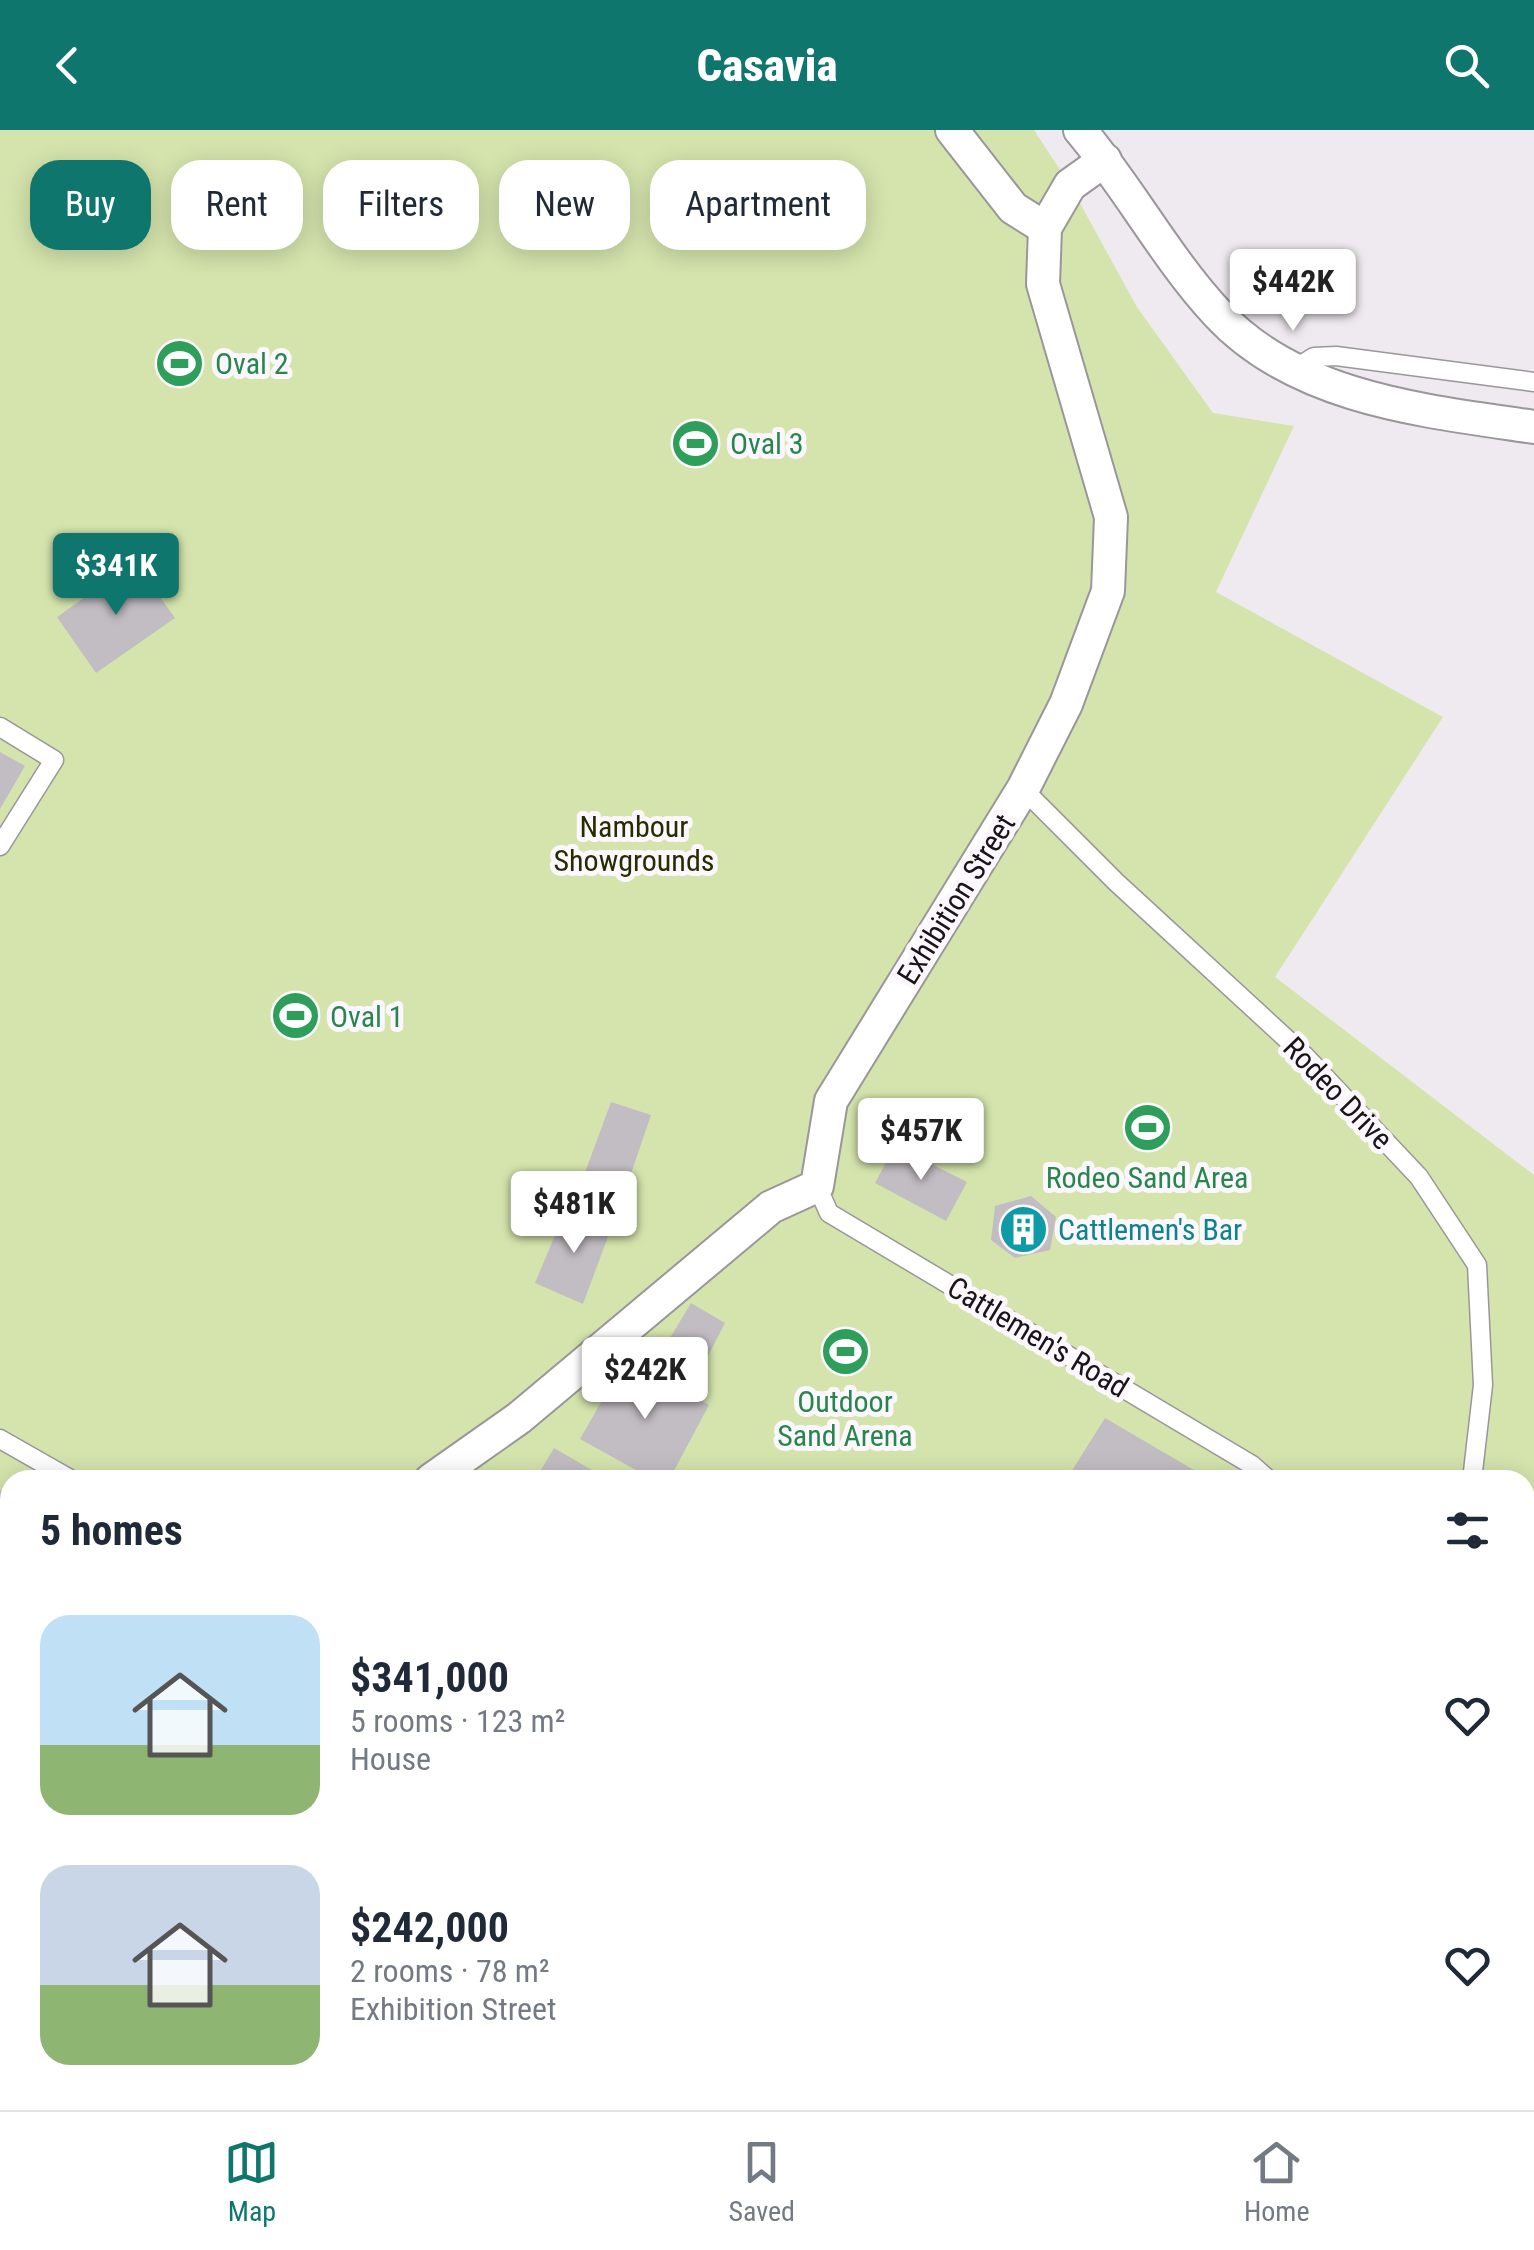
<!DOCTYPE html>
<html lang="en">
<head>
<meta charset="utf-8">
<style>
  body { margin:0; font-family:"Roboto Condensed",sans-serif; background:#f6f6f7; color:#1f2937; height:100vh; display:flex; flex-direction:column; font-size:38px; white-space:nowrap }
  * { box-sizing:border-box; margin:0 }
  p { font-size:32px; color:#747a83 }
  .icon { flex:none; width:55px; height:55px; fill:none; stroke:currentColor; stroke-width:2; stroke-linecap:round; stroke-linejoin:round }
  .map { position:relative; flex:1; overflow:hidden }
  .side { position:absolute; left:0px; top:1340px; width:1535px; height:640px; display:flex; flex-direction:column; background:#fff; border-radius:30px 30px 0 0; box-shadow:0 5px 25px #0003 }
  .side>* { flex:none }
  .guide { position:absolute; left:30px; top:30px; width:1000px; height:90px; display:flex; gap:20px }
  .price { position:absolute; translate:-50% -85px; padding:0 22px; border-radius:10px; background:#fff; color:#222; font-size:32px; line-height:65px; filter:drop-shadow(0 2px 5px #0008) }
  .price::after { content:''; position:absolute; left:50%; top:60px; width:30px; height:22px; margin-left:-15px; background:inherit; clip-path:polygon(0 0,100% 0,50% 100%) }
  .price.active { background:#0f766e; color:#fff }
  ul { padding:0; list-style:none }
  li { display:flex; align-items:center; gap:30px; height:250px; padding:0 40px }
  li span { display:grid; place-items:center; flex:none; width:280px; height:200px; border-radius:30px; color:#555 }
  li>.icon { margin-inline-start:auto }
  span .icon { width:120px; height:120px; fill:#fffc; stroke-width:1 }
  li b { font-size:42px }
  h2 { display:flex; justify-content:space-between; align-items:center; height:120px; padding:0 40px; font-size:42px }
  .chip { padding:0 35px; border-radius:30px; background:#fff; box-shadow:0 5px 25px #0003; font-size:35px; line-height:90px }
  .chip.active { background:#0f766e; color:#fff }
  header { display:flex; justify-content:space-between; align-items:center; height:130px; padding:0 40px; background:#0f766e; color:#fff; font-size:45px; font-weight:800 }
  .tabs { display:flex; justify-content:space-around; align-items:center; height:140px; border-top:2px solid #e0e1e3; background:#fff; font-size:28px; color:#747a83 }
  .tabs a { display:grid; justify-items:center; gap:5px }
  .tabs .active { color:#0f766e }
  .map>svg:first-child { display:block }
  .green { fill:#d5e4ad }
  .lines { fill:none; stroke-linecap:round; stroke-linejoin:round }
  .stream { stroke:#4f6b8d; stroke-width:11 }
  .building { fill:#c2bdc2 }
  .service-casing { stroke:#9a969a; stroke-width:21 }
  .minor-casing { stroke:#9a969a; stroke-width:36 }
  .service { stroke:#fff; stroke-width:18 }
  .minor { stroke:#fff; stroke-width:32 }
  .labels { text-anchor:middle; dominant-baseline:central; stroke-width:10; stroke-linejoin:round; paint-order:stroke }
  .leisure-label { font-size:30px; fill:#27864d; stroke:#fcf7fc; text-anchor:start }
  .park-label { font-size:30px; fill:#252d00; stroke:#fcf7fc }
  .street-label { font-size:30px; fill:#171517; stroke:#fcf7fc }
  .culture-label { font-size:30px; fill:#0d838f; stroke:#fcf7fc; text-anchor:start }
</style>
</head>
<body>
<header><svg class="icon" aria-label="back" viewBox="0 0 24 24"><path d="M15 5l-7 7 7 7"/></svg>Casavia<svg class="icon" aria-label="search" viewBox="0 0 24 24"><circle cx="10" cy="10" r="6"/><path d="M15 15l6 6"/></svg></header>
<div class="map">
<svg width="1534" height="1980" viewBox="0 0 1534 1980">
  <rect width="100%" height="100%" fill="#efeaef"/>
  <path class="green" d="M 0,0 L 1034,0 L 1070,55 L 1137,177 L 1213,283 L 1294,296 L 1216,462 L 1443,587 L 1275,847 L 1534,1045 L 1534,1773 L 1525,1777 L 1525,1350 L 10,1350 L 10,1806 L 0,1880 Z"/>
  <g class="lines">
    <g class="stream">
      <path d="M 1525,1836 L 1534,1832"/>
      <path d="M 117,1970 L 118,1980"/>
      <path d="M 1192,1970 L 1215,1970"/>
    </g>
  </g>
  <g class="building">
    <path d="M 135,432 L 175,488 L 96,543 L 57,487 Z"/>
    <path d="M 0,622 L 25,636 L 0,679 Z"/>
    <path d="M 611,972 L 651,985 L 624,1064 L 583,1048 Z"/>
    <path d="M 895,1016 L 967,1052 L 946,1091 L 875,1053 Z"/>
    <path d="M 1031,1066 L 1056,1087 L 1050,1120 L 1015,1128 L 991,1110 L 995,1076 Z"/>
    <path d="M 566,1079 L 612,1096 L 583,1174 L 535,1153 Z"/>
    <path d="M 691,1173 L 725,1193 L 695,1251 L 658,1228 Z"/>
    <path d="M 627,1227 L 709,1275 L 669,1350 L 654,1350 L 580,1309 Z"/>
    <path d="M 1105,1288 L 1211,1350 L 1066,1350 Z"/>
    <path d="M 554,1318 L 609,1350 L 535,1350 Z"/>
    <path d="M 10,1351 L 10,1388 L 0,1378 L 0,1361 Z"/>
    <path d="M 0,1400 L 10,1410 L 10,1466 L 0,1476 Z"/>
    <path d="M 0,1644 L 10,1652 L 10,1692 L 0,1696 Z"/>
  </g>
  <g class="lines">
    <defs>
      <g id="service">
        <path d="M 1293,240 L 1314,227 L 1336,226 L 1534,252"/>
        <path d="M 0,597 L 54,630 L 0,716"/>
        <path d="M 1023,659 L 1116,752 L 1304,925 L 1419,1047 L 1477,1135 L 1483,1255 L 1472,1350"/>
        <path d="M 817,1056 L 829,1083 L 1252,1335 L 1269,1350"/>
        <path d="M 0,1309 L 72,1350"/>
        <path d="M 1525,1587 L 1534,1593"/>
      </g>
      <g id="minor">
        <path d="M 952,0 L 1013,78 L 1045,98"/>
        <path d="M 1080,0 C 1129,58 1166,128 1217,183 C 1296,269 1426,281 1534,297"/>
        <path d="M 431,1350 L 519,1288 L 771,1077 L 817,1056 L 831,971 L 1023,659 L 1066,574 L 1108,461 L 1111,387 L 1043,154 L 1045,98 L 1070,55 L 1105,30"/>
        <path d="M 0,1518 L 10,1506"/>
      </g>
    </defs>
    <use href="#service" class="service-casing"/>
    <use href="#minor" class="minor-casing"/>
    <use href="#service" class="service"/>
    <use href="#minor" class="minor"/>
  </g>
  <defs>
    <symbol id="stadium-disc" viewBox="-11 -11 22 22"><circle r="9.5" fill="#2e9e5b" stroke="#fcf7fc"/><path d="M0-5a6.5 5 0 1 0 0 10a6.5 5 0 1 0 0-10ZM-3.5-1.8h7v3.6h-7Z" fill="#fff"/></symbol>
    <symbol id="building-disc" viewBox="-11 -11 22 22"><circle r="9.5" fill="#0f9aa8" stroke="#fcf7fc"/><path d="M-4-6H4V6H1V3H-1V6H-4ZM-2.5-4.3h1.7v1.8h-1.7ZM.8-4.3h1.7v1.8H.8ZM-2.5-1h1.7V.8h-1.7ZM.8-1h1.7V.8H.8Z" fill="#fff"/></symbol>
  </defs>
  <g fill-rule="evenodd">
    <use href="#stadium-disc" x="152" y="206" width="55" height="55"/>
    <use href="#stadium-disc" x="668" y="286" width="55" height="55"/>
    <use href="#stadium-disc" x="268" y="858" width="55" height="55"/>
    <use href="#stadium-disc" x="1120" y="970" width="55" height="55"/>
    <use href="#building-disc" x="996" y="1072" width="55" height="55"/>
    <use href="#stadium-disc" x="818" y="1194" width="55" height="55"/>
  </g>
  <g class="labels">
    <g class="leisure-label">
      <text x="215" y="233">Oval 2</text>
      <text x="730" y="313">Oval 3</text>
      <text x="330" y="886">Oval 1</text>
      <text x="1147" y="1047" text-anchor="middle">Rodeo Sand Area</text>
      <text x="845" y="1271" text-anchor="middle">Outdoor<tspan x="845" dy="34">Sand Arena</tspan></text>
    </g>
    <g class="park-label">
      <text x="634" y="696">Nambour<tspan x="634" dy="34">Showgrounds</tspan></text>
    </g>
    <g class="street-label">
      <text transform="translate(956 769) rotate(-58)">Exhibition Street</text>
      <text transform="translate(1338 963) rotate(46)">Rodeo Drive</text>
      <text transform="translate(1038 1207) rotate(31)">Cattlemen's Road</text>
    </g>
    <g class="culture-label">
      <text x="1058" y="1099">Cattlemen's Bar</text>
    </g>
  </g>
</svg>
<b class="price" style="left:1293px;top:204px">$442K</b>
<b class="price active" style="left:116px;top:488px">$341K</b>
<b class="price" style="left:921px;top:1053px">$457K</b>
<b class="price" style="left:574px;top:1126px">$481K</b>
<b class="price" style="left:645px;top:1292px">$242K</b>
<div class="guide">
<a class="chip active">Buy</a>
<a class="chip">Rent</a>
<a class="chip">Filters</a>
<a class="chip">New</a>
<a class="chip">Apartment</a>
</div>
<section class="side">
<h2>5 homes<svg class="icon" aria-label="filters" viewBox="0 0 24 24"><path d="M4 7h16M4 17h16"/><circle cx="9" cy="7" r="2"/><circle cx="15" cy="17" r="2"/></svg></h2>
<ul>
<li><span style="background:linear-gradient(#bfe0f5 65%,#8fb573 0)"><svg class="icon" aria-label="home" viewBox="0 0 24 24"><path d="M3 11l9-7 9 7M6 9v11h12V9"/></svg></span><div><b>$341,000</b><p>5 rooms · 123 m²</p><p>House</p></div><svg class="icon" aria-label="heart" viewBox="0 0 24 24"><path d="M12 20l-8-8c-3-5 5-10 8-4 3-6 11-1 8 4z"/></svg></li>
<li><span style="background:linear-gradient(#c9d6e8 60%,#8fb573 0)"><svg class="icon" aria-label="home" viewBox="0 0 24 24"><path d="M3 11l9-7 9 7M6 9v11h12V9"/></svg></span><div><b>$242,000</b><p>2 rooms · 78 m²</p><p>Exhibition Street</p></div><svg class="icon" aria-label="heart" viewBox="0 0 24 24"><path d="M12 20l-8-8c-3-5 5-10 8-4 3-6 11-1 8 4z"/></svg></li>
</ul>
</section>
</div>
<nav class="tabs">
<a class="active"><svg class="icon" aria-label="map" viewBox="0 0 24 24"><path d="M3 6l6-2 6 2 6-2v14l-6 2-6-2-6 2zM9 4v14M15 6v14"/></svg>Map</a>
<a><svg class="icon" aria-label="saved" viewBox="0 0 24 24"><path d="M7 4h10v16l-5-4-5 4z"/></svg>Saved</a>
<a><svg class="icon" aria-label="home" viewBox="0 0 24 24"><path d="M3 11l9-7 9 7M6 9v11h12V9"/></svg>Home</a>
</nav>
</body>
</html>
